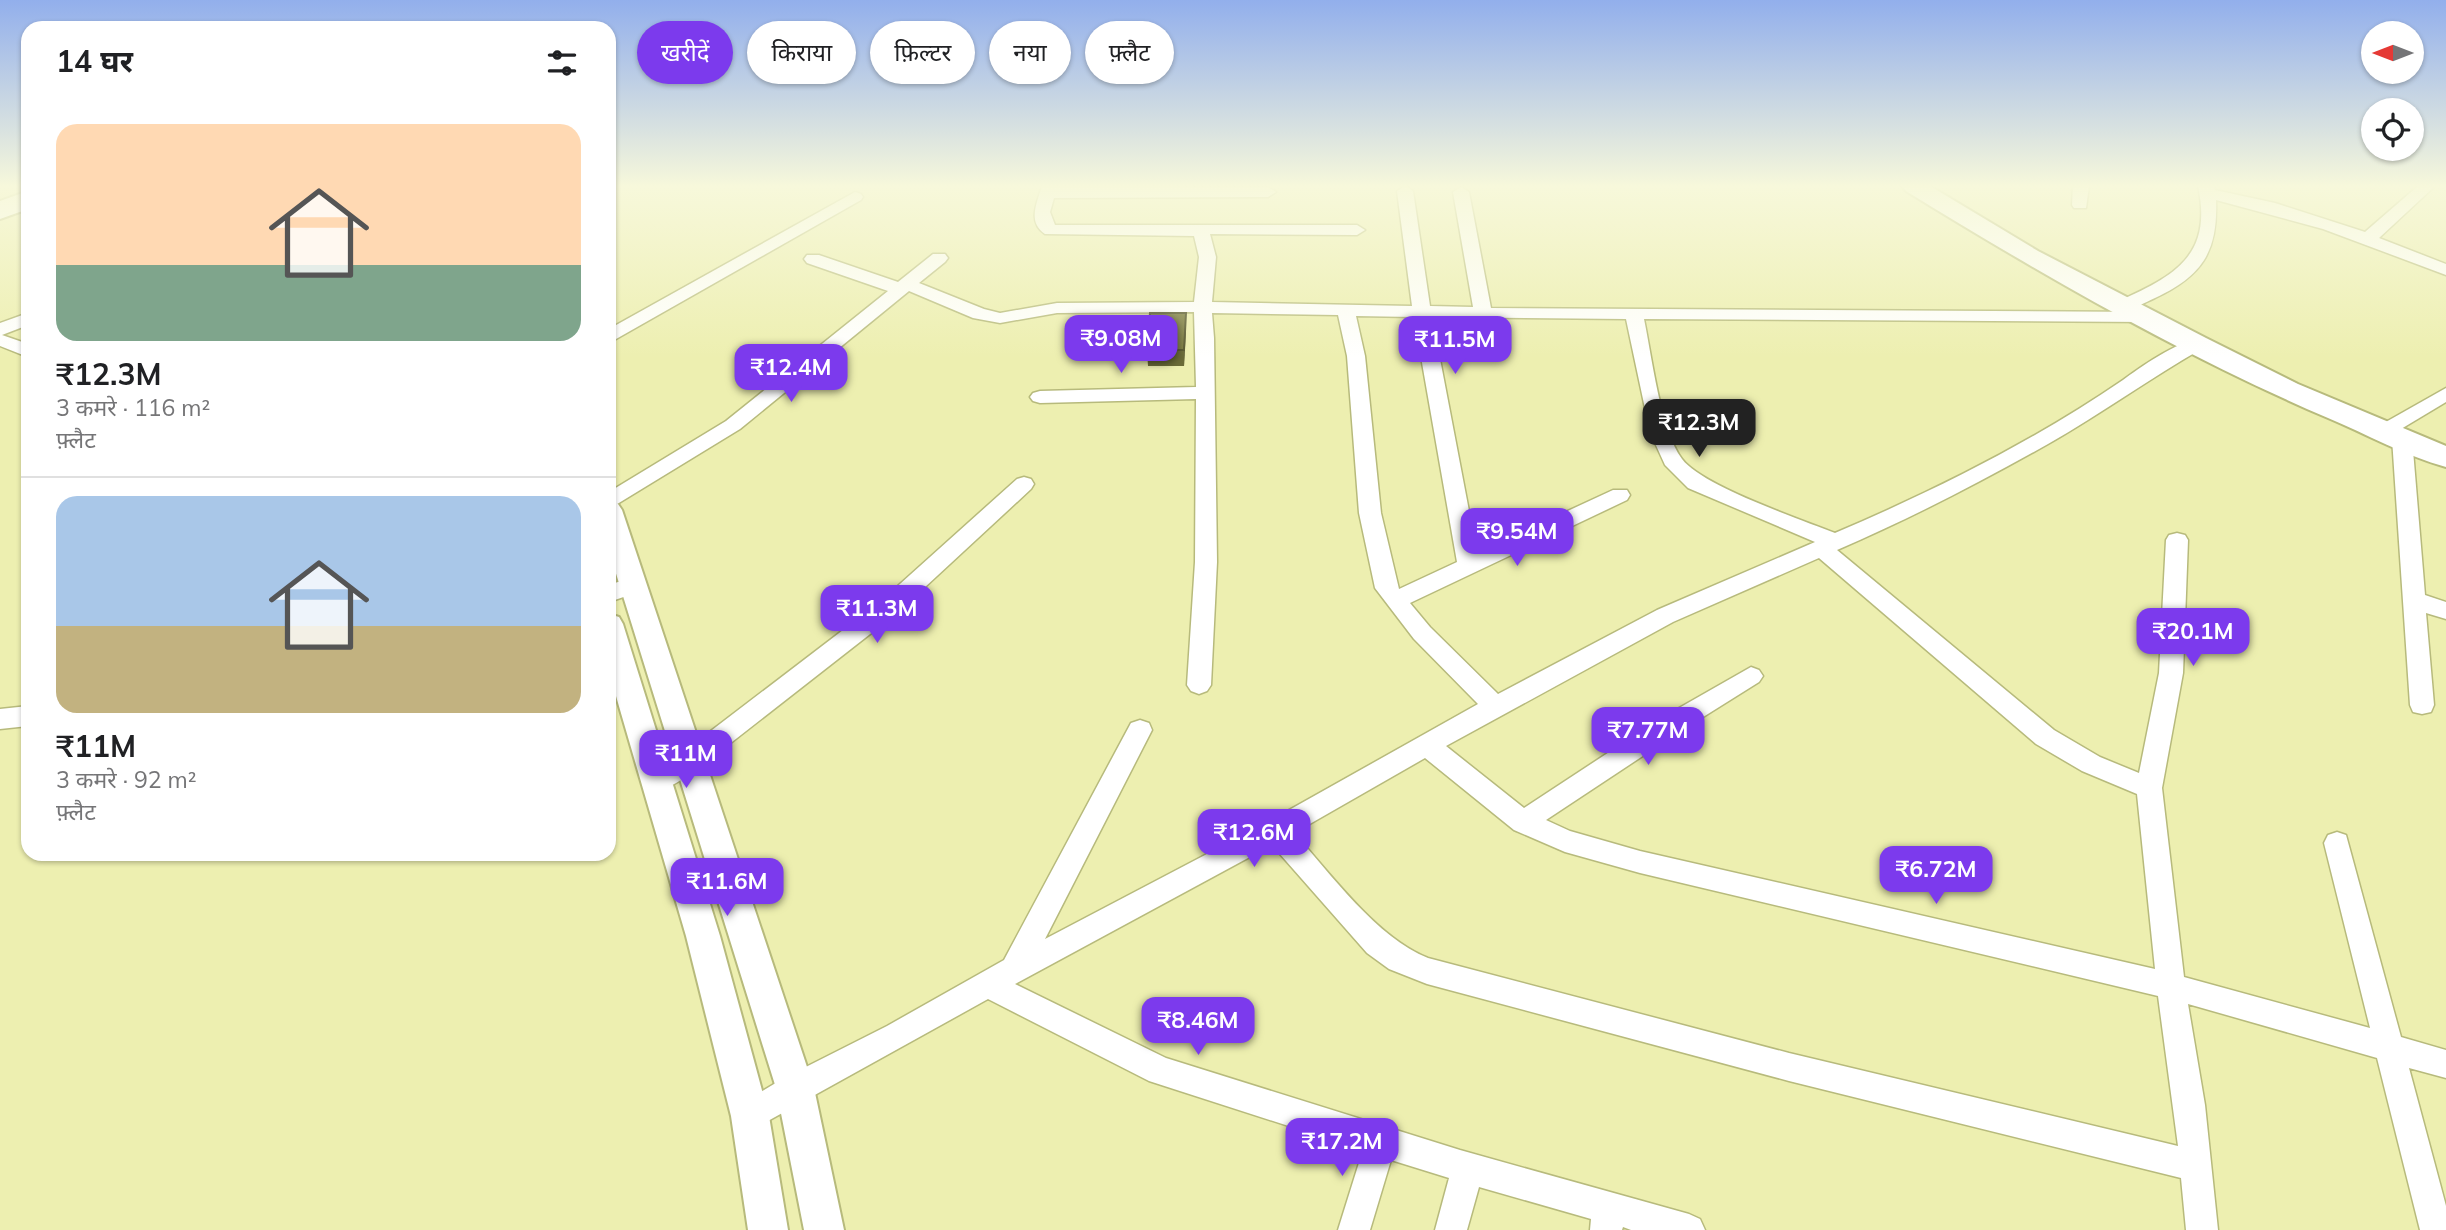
<!DOCTYPE html>
<html lang="hi">
<head>
<meta charset="utf-8">
<style>
  body { margin:0; font-family:Mulish,"Noto Sans Devanagari",sans-serif; background:#f6f6f6; color:#202124; height:100vh; display:flex; flex-direction:column; font-size:26px; white-space:nowrap }
  * { box-sizing:border-box; margin:0 }
  p { font-size:23px; color:#757577 }
  .icon { flex:none; width:38px; height:38px; fill:none; stroke:currentColor; stroke-width:2; stroke-linecap:round; stroke-linejoin:round }
  .map { position:relative; flex:1; overflow:hidden }
  .drawer { position:absolute; left:21px; top:21px; width:595px; height:840px; display:flex; flex-direction:column; background:#fff; border-radius:21px; box-shadow:0 2px 5px #0004 }
  .drawer>* { flex:none }
  .top-card { position:absolute; left:637px; top:21px; width:665px; height:63px; display:flex; gap:14px }
  .needle { width:46px; rotate:270deg }
  .fabs { position:absolute; left:2361px; top:21px; display:grid; gap:14px }
  .fabs a { display:grid; place-items:center; width:63px; height:63px; border-radius:50%; background:#fff; box-shadow:0 2px 5px #0004; font-size:35px }
  .price { position:absolute; translate:-50% -60px; padding:0 16px; border-radius:14px; background:#7c3aed; color:#fff; font-size:23px; line-height:46px; filter:drop-shadow(0 2px 4px #0008) }
  .price::after { content:''; position:absolute; left:50%; top:42px; width:21px; height:16px; margin-left:-10px; background:inherit; clip-path:polygon(0 0,100% 0,50% 100%) }
  .price.on { background:#222; color:#fff }
  ul { padding:0; list-style:none }
  li { display:grid; align-content:center; gap:14px; height:371px; padding:0 35px }
  li+li { border-top:2px solid #e0e0e0 }
  li span { display:grid; place-items:center; height:217px; border-radius:21px; color:#555 }
  li>.icon { margin-inline-start:auto }
  span .icon { width:126px; height:126px; fill:#fffc; stroke-width:1 }
  li b { font-size:30px }
  h2 { display:flex; justify-content:space-between; align-items:center; height:84px; padding:0 35px; font-size:30px }
  .tag { padding:0 24px; border-radius:32px; background:#fff; box-shadow:0 2px 5px #0004; font-size:24px; line-height:63px }
  .tag.on { background:#7c3aed; color:#fff }
  .map>svg:first-child { display:block }
  .lines { fill:none; stroke-linecap:round; stroke-linejoin:round }
  .minor-casing { stroke:#b7ba7c; stroke-width:3 }
  .tertiary-casing { stroke:#b7ba7c; stroke-width:4 }
  .secondary-casing { stroke:#b7ba7c; stroke-width:4 }
  .trunk-casing { stroke:#b7ba7c; stroke-width:4 }
  .minor { fill:#fff; fill-rule:evenodd }
  .tertiary { fill:#fff; fill-rule:evenodd }
  .secondary { fill:#fff; fill-rule:evenodd }
  .trunk { fill:#fff; fill-rule:evenodd }
  .wall { fill:#6b6c38 }
  .shaded-wall { fill:#57582e }
  .building { fill:#7c7d41; stroke:#57582e; stroke-width:2 }
</style>
</head>
<body>
<div class="map">
<svg width="2446" height="1230" viewBox="0 0 2446 1230">
  <rect width="100%" height="100%" fill="#edefb0"/>
  <g class="lines">
    <defs>
      <g id="minor">
        <path d="M 1042,186 L 1268,187 L 1276,192 L 1268,197 L 1054,198 L 1050,212 L 1055,225 L 1357,225 L 1365,230 L 1357,235 L 1210,234 L 1216,257 L 1212,302 L 1412,306 L 1397,191 L 1405,186 L 1413,191 L 1430,306 L 1473,307 L 1453,192 L 1461,187 L 1469,192 L 1491,308 L 2148,312 L 2157,317 L 2148,322 L 1644,319 C 1652,357 1660,429 1682,459 C 1702,486 1800,519 1835,533 C 1934,491 2034,441 2123,380 C 2139,368 2184,336 2203,340 L 2205,344 L 2203,348 C 2150,378 2101,414 2048,444 C 1979,483 1909,519 1837,550 L 2054,730 L 2100,757 L 2139,773 L 2159,673 L 2166,540 L 2169,535 L 2177,533 L 2185,535 L 2188,540 L 2183,673 L 2162,788 L 2184,977 L 2370,1028 L 2324,843 L 2328,835 L 2337,832 L 2346,835 L 2401,1037 L 2446,1050 L 2446,1078 L 2409,1068 L 2446,1206 L 2446,1230 L 2420,1230 L 2377,1058 L 2188,1004 L 2205,1105 L 2218,1230 L 2186,1230 L 2181,1178 L 1789,1081 L 1427,984 L 1389,969 L 1367,953 L 1272,845 L 1015,984 L 1166,1058 L 1460,1150 L 1689,1214 L 1700,1219 L 1705,1230 L 1631,1230 L 1623,1227 L 1622,1230 L 1590,1230 L 1591,1219 L 1479,1187 L 1467,1230 L 1435,1230 L 1449,1178 L 1391,1160 L 1370,1230 L 1338,1230 L 1363,1150 L 1149,1081 L 988,999 L 750,1131 L 739,1127 L 735,1116 L 739,1105 L 784,1078 L 887,1026 L 1004,960 L 1131,723 L 1140,720 L 1149,723 L 1152,730 L 1045,939 L 1266,823 L 1478,704 L 1414,639 L 1375,588 L 1359,513 L 1347,356 L 1338,315 L 1212,313 L 1214,338 L 1217,562 L 1211,685 L 1207,691 L 1199,694 L 1191,691 L 1187,685 L 1195,562 L 1196,399 L 1040,403 L 1033,401 L 1030,397 L 1033,393 L 1040,391 L 1196,387 L 1194,312 L 1057,313 L 1000,323 L 973,318 L 909,291 L 740,429 L 609,509 L 609,492 L 726,421 L 888,291 L 807,263 L 804,259 L 807,255 L 819,255 L 898,282 L 933,254 L 945,254 L 948,258 L 945,262 L 919,283 L 984,309 L 1000,313 L 1057,303 L 1194,302 L 1199,257 L 1194,236 L 1045,234 C 1027,222 1037,203 1042,186 ZM 1356,316 L 1414,317 L 1457,562 L 1399,589 L 1381,513 L 1365,356 ZM 1432,317 L 1626,319 L 1650,432 L 1665,465 L 1688,488 L 1815,542 L 1657,610 L 1498,694 L 1430,627 L 1410,603 L 1627,500 L 1630,495 L 1627,490 L 1613,490 L 1477,553 ZM 1819,558 L 2036,744 L 2082,771 L 2137,794 L 2155,969 L 1640,851 L 1570,831 L 1546,820 L 1676,734 L 1759,682 L 1763,676 L 1759,670 L 1751,667 L 1658,720 L 1524,808 L 1446,746 L 1673,622 ZM 1425,758 L 1514,830 L 1565,852 L 1640,873 L 2158,996 L 2178,1146 L 1789,1053 L 1428,958 C 1377,938 1331,874 1294,833 Z"/>
        <path d="M 2073,186 L 2089,186 L 2086,208 L 2074,208 L 2072,205 Z"/>
        <path d="M 2198,186 L 2214,186 L 2215,190 L 2275,203 L 2365,232 L 2418,186 L 2435,186 L 2379,238 L 2446,264 L 2446,275 L 2323,229 L 2216,200 C 2218,252 2202,276 2155,298 C 2143,303 2131,312 2119,309 L 2116,305 L 2119,301 C 2174,276 2213,256 2198,186 Z"/>
        <path d="M 855,192 L 861,194 L 863,197 L 861,200 L 609,343 L 609,329 Z"/>
        <path d="M 28,313 L 28,325 L 2,335 L 28,344 L 28,357 L 0,346 L 0,323 Z"/>
        <path d="M 2446,388 L 2446,402 L 2391,435 L 2377,435 L 2374,431 L 2377,427 Z"/>
        <path d="M 2402,432 L 2409,433 L 2412,438 L 2425,595 L 2446,602 L 2446,619 L 2426,613 L 2434,705 L 2431,712 L 2422,714 L 2413,712 L 2410,705 L 2392,438 L 2395,433 Z"/>
        <path d="M 1024,477 L 1031,479 L 1034,484 L 1031,489 L 897,613 L 700,767 C 685,777 666,794 648,788 L 644,781 L 648,774 L 682,753 L 881,601 L 1017,479 Z"/>
        <path d="M 633,577 L 641,579 L 644,585 L 641,591 L 609,602 L 609,585 Z"/>
        <path d="M 28,706 L 28,726 L 0,729 L 0,709 Z"/>
      </g>
      <g id="tertiary">
        <path d="M 609,501 L 618,504 L 622,510 L 814,1088 L 844,1230 L 804,1230 L 776,1088 L 609,551 Z"/>
        <path d="M 609,614 L 619,617 L 623,624 L 720,936 L 769,1116 L 788,1230 L 748,1230 L 731,1116 L 686,936 L 609,672 Z"/>
      </g>
      <path id="secondary" d="M 1902,186 L 1930,186 L 2038,251 L 2206,338 L 2298,384 L 2446,446 L 2446,467 C 2406,456 2366,434 2328,418 C 2181,355 2041,274 1906,191 Z"/>
      <path id="trunk" d="M 28,191 L 28,209 L 0,219 L 0,201 Z"/>
    </defs>
    <use href="#minor" class="minor-casing"/>
    <use href="#tertiary" class="tertiary-casing"/>
    <use href="#secondary" class="secondary-casing"/>
    <use href="#trunk" class="trunk-casing"/>
    <use href="#minor" class="minor"/>
    <use href="#tertiary" class="tertiary"/>
    <use href="#secondary" class="secondary"/>
    <use href="#trunk" class="trunk"/>
  </g>
  <path class="wall" d="M 1186,313 L 1184,366 L 1148,366 L 1147,350 Z"/>
  <path class="shaded-wall" d="M 1186,313 L 1186,329 L 1184,366 L 1184,350 Z"/>
  <path class="building" d="M 1150,313 L 1186,313 L 1184,350 L 1147,350 Z"/>
  <linearGradient id="sky" x2="0" y2="1"><stop stop-color="#92afec"/><stop offset="0.52" stop-color="#f7f8db"/><stop offset="1" stop-color="#f7f8db" stop-opacity="0"/></linearGradient>
  <rect width="2446" height="358" fill="url(#sky)"/>
</svg>
<div class="fabs">
<a><svg class="needle" viewBox="-14 -14 28 28"><path d="M0-13l5 13h-10z" fill="#e53935"/><path d="M0 13l5-13h-10z" fill="#757577"/></svg></a>
<a><svg class="icon" aria-label="locate" viewBox="0 0 24 24"><circle cx="12" cy="12" r="6"/><path d="M12 2v4M12 18v4M2 12h4M18 12h4"/></svg></a>
</div>
<b class="price" style="left:1121px;top:375px">₹9.08M</b>
<b class="price" style="left:1455px;top:376px">₹11.5M</b>
<b class="price" style="left:791px;top:404px">₹12.4M</b>
<b class="price on" style="left:1699px;top:459px">₹12.3M</b>
<b class="price" style="left:1517px;top:568px">₹9.54M</b>
<b class="price" style="left:877px;top:645px">₹11.3M</b>
<b class="price" style="left:2193px;top:668px">₹20.1M</b>
<b class="price" style="left:1648px;top:767px">₹7.77M</b>
<b class="price" style="left:686px;top:790px">₹11M</b>
<b class="price" style="left:1254px;top:869px">₹12.6M</b>
<b class="price" style="left:1936px;top:906px">₹6.72M</b>
<b class="price" style="left:727px;top:918px">₹11.6M</b>
<b class="price" style="left:1198px;top:1057px">₹8.46M</b>
<b class="price" style="left:1342px;top:1178px">₹17.2M</b>
<div class="top-card">
<a class="tag on">खरीदें</a>
<a class="tag">किराया</a>
<a class="tag">फ़िल्टर</a>
<a class="tag">नया</a>
<a class="tag">फ़्लैट</a>
</div>
<section class="drawer">
<h2>14 घर<svg class="icon" aria-label="filters" viewBox="0 0 24 24"><path d="M4 7h16M4 17h16"/><circle cx="9" cy="7" r="2"/><circle cx="15" cy="17" r="2"/></svg></h2>
<ul>
<li><span style="background:linear-gradient(#ffd9b3 65%,#7fa58c 0)"><svg class="icon" aria-label="home" viewBox="0 0 24 24"><path d="M3 11l9-7 9 7M6 9v11h12V9"/></svg></span><div><b>₹12.3M</b><p>3 कमरे · 116 m²</p><p>फ़्लैट</p></div></li>
<li><span style="background:linear-gradient(#a9c7e8 60%,#c2b280 0)"><svg class="icon" aria-label="home" viewBox="0 0 24 24"><path d="M3 11l9-7 9 7M6 9v11h12V9"/></svg></span><div><b>₹11M</b><p>3 कमरे · 92 m²</p><p>फ़्लैट</p></div></li>
</ul>
</section>
</div>
</body>
</html>
